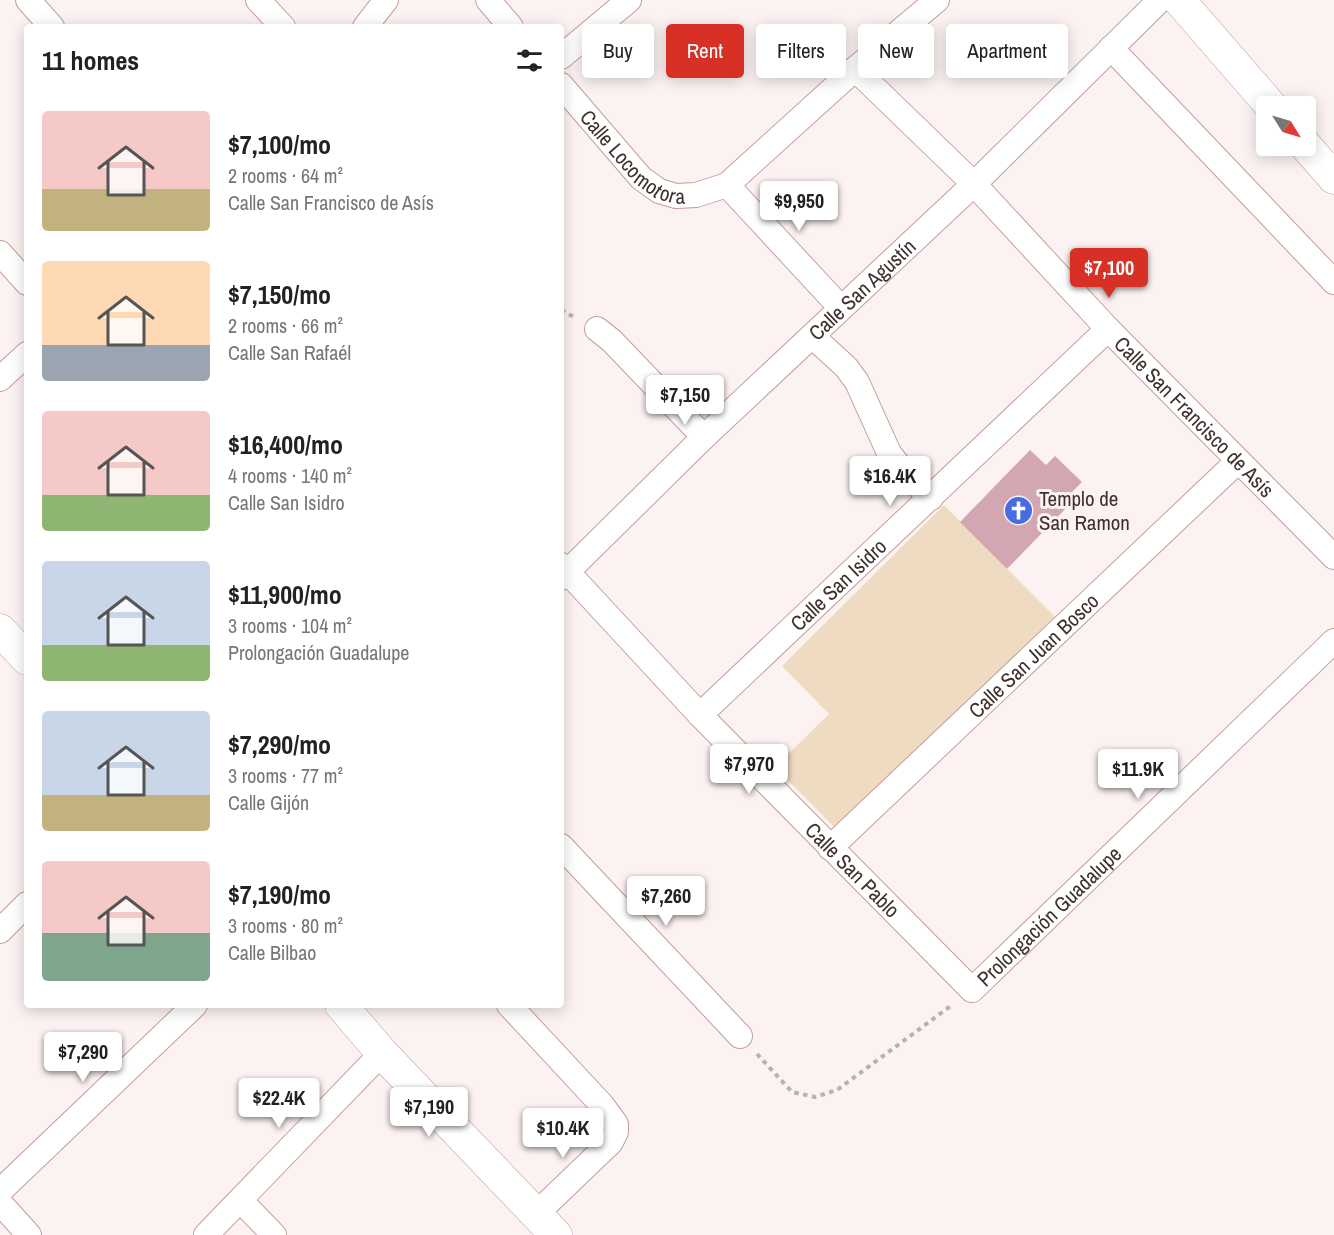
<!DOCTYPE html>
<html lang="en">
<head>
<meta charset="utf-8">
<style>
  body { margin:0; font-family:"Archivo Narrow",sans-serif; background:#f6f6f6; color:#222; height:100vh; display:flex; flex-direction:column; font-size:22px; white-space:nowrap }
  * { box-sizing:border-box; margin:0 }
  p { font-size:20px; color:#767676 }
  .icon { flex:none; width:33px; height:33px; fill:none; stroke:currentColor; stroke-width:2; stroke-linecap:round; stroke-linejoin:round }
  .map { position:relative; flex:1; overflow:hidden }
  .side { position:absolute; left:24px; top:24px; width:540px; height:984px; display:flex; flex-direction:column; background:#fff; border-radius:6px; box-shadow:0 3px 15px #0003 }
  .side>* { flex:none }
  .banner { position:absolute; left:582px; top:24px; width:570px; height:54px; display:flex; gap:12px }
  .needle { width:39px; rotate:127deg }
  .fabs { position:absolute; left:1256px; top:96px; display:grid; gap:12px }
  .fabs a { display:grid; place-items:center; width:60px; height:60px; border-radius:6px; background:#fff; box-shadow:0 3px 15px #0003; font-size:30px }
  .price { position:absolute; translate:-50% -51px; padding:0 14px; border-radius:6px; background:#fff; color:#222; font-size:20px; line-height:39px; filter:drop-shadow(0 2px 3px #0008) }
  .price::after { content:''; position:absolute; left:50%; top:36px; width:18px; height:14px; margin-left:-9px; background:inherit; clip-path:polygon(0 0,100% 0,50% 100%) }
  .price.active { background:#d93025; color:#fff }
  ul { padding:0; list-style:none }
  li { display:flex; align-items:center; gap:18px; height:150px; padding:0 18px }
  li span { display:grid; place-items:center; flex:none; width:168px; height:120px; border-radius:6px; color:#555 }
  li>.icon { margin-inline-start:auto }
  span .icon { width:72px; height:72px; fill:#fffc; stroke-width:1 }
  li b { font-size:26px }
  h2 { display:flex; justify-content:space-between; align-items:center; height:72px; padding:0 18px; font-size:26px }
  .chip { padding:0 21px; border-radius:6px; background:#fff; box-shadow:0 3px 15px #0003; font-size:21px; line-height:54px }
  .chip.active { background:#d93025; color:#fff }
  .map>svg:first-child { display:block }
  .green { fill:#eedbc2 }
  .building { fill:#d3a7b1 }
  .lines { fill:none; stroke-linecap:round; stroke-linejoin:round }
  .minor-casing { stroke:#c69e99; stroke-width:26 }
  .tertiary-casing { stroke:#c69e99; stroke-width:33 }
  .path { stroke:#bcb0af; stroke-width:4; stroke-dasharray:4.5 4.5; stroke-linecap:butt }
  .minor { stroke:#fff; stroke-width:24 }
  .tertiary { stroke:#fff; stroke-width:32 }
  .labels { text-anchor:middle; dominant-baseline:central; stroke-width:6; stroke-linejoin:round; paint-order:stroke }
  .street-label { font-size:21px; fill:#40302e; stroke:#fbf2f1 }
  .poi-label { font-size:21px; fill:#40302e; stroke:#fbf2f1; text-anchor:start }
</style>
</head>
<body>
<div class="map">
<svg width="1334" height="1235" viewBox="0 0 1334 1235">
  <rect width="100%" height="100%" fill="#fbf2f1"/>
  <path class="green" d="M 944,505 L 1055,617 L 838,831 L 775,767 L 829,714 L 782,666 Z"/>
  <path class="building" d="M 1030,450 L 1046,465 L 1055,456 L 1082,482 L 1070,494 L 1075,499 L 1007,569 L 960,522 Z"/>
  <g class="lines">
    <defs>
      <g id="minor">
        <path d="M 28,0 L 52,27"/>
        <path d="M 258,0 L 283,27"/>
        <path d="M 488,0 L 511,27"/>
        <path d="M 365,27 L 386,0"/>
        <path d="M 1111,48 L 1334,282"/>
        <path d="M 561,57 L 629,0"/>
        <path id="s1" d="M 855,69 L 974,184 L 1108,329 L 1334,557"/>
        <path id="s2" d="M 561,85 L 641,178 L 659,191 L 676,196 L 696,195 L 727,185 L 855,69 L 937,0"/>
        <path d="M 727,185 L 841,308"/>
        <path d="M 0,253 L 27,283"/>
        <path d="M 597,329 L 612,341 L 704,437"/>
        <path d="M 812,336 L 846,367 L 857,382 L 889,453 L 903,471 L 931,498"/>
        <path d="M 0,379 L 27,354"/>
        <path id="s3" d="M 561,565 L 700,715 L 972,990 L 1334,641"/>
        <path id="s4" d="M 561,578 L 704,437 L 974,184 L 1160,0"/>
        <path id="s5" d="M 700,715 L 1108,329"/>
        <path d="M 561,846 L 740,1036"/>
        <path id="s6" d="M 830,848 L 1238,461"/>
        <path d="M 0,931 L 27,904"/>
        <path d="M 509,1005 L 602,1105 L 616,1124 L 616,1132 L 611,1142 L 536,1214"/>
        <path d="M 0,1191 L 195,1005"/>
        <path d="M 240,1200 L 274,1235"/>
        <path d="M 0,1203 L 29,1235"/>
        <path d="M 206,1235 L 382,1053"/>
      </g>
      <g id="tertiary">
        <path d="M 1179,0 L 1271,106"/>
        <path d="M 1305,145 L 1334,178"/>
        <path d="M 0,630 L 27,659"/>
        <path d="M 341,1005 L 382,1053 L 556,1235"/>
      </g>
    </defs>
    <use href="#minor" class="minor-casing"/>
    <use href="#tertiary" class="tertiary-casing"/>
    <g class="path">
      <path d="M 561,310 L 576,318"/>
      <path d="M 757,1054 L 792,1092 L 815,1097 L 837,1090 L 952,1005"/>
    </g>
    <use href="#minor" class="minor"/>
    <use href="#tertiary" class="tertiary"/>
  </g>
  <defs>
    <symbol id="church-disc" viewBox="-11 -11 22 22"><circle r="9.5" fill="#486de0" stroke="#fbf2f1"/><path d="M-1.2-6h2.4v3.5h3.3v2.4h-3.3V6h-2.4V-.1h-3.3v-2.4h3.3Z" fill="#fff"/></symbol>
  </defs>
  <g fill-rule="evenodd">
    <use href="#church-disc" x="1002" y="494" width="33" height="33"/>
  </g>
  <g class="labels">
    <g class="street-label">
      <text stroke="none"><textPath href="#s2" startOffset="104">Calle Locomotora</textPath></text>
      <text stroke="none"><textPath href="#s4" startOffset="417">Calle San Agustín</textPath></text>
      <text stroke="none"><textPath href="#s1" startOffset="486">Calle San Francisco de Asís</textPath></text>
      <text stroke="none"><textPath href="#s5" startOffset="190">Calle San Isidro</textPath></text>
      <text stroke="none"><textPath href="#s6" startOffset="280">Calle San Juan Bosco</textPath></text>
      <text stroke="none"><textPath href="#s3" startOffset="422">Calle San Pablo</textPath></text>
      <text stroke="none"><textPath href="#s3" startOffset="698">Prolongación Guadalupe</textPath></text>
    </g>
    <g class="poi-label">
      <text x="1039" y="498">Templo de<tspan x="1039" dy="24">San Ramon</tspan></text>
    </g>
  </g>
</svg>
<div class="fabs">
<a><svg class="needle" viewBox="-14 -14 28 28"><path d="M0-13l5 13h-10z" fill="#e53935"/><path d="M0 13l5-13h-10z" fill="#767676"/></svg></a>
</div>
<b class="price" style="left:799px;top:232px">$9,950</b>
<b class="price active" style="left:1109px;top:299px">$7,100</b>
<b class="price" style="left:685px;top:426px">$7,150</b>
<b class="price" style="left:890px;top:507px">$16.4K</b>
<b class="price" style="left:749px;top:795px">$7,970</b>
<b class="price" style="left:1138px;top:800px">$11.9K</b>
<b class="price" style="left:666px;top:927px">$7,260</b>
<b class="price" style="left:83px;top:1083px">$7,290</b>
<b class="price" style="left:279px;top:1129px">$22.4K</b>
<b class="price" style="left:429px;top:1138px">$7,190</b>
<b class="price" style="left:563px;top:1159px">$10.4K</b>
<div class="banner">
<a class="chip">Buy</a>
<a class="chip active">Rent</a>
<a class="chip">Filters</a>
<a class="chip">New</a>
<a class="chip">Apartment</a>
</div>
<section class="side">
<h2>11 homes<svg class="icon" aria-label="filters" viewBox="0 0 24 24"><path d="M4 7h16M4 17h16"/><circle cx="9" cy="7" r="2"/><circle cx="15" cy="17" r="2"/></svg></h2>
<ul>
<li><span style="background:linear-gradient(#f6c9c9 65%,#c2b280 0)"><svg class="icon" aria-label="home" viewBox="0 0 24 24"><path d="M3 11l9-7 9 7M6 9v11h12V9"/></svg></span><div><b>$7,100/mo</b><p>2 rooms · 64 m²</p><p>Calle San Francisco de Asís</p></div></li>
<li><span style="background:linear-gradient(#ffd9b3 70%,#9aa5b1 0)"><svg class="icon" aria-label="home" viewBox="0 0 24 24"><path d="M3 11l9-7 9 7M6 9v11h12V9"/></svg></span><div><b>$7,150/mo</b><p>2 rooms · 66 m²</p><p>Calle San Rafaél</p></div></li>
<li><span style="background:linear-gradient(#f6c9c9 70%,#8fb573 0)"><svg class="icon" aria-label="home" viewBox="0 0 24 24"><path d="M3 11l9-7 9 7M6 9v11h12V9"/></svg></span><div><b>$16,400/mo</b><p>4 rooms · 140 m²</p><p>Calle San Isidro</p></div></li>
<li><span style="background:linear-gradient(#c9d6e8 70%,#8fb573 0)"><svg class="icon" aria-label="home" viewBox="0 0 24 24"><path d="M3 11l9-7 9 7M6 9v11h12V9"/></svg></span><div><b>$11,900/mo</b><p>3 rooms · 104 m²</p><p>Prolongación Guadalupe</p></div></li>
<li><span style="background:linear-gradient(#c9d6e8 70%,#c2b280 0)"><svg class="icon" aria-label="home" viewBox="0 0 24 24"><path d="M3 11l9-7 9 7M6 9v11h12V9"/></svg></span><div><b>$7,290/mo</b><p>3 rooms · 77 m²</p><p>Calle Gijón</p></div></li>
<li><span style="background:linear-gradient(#f6c9c9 60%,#7fa58c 0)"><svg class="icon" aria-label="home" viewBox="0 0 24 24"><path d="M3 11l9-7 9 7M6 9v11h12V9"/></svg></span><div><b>$7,190/mo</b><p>3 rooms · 80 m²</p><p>Calle Bilbao</p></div></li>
</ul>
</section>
</div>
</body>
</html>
